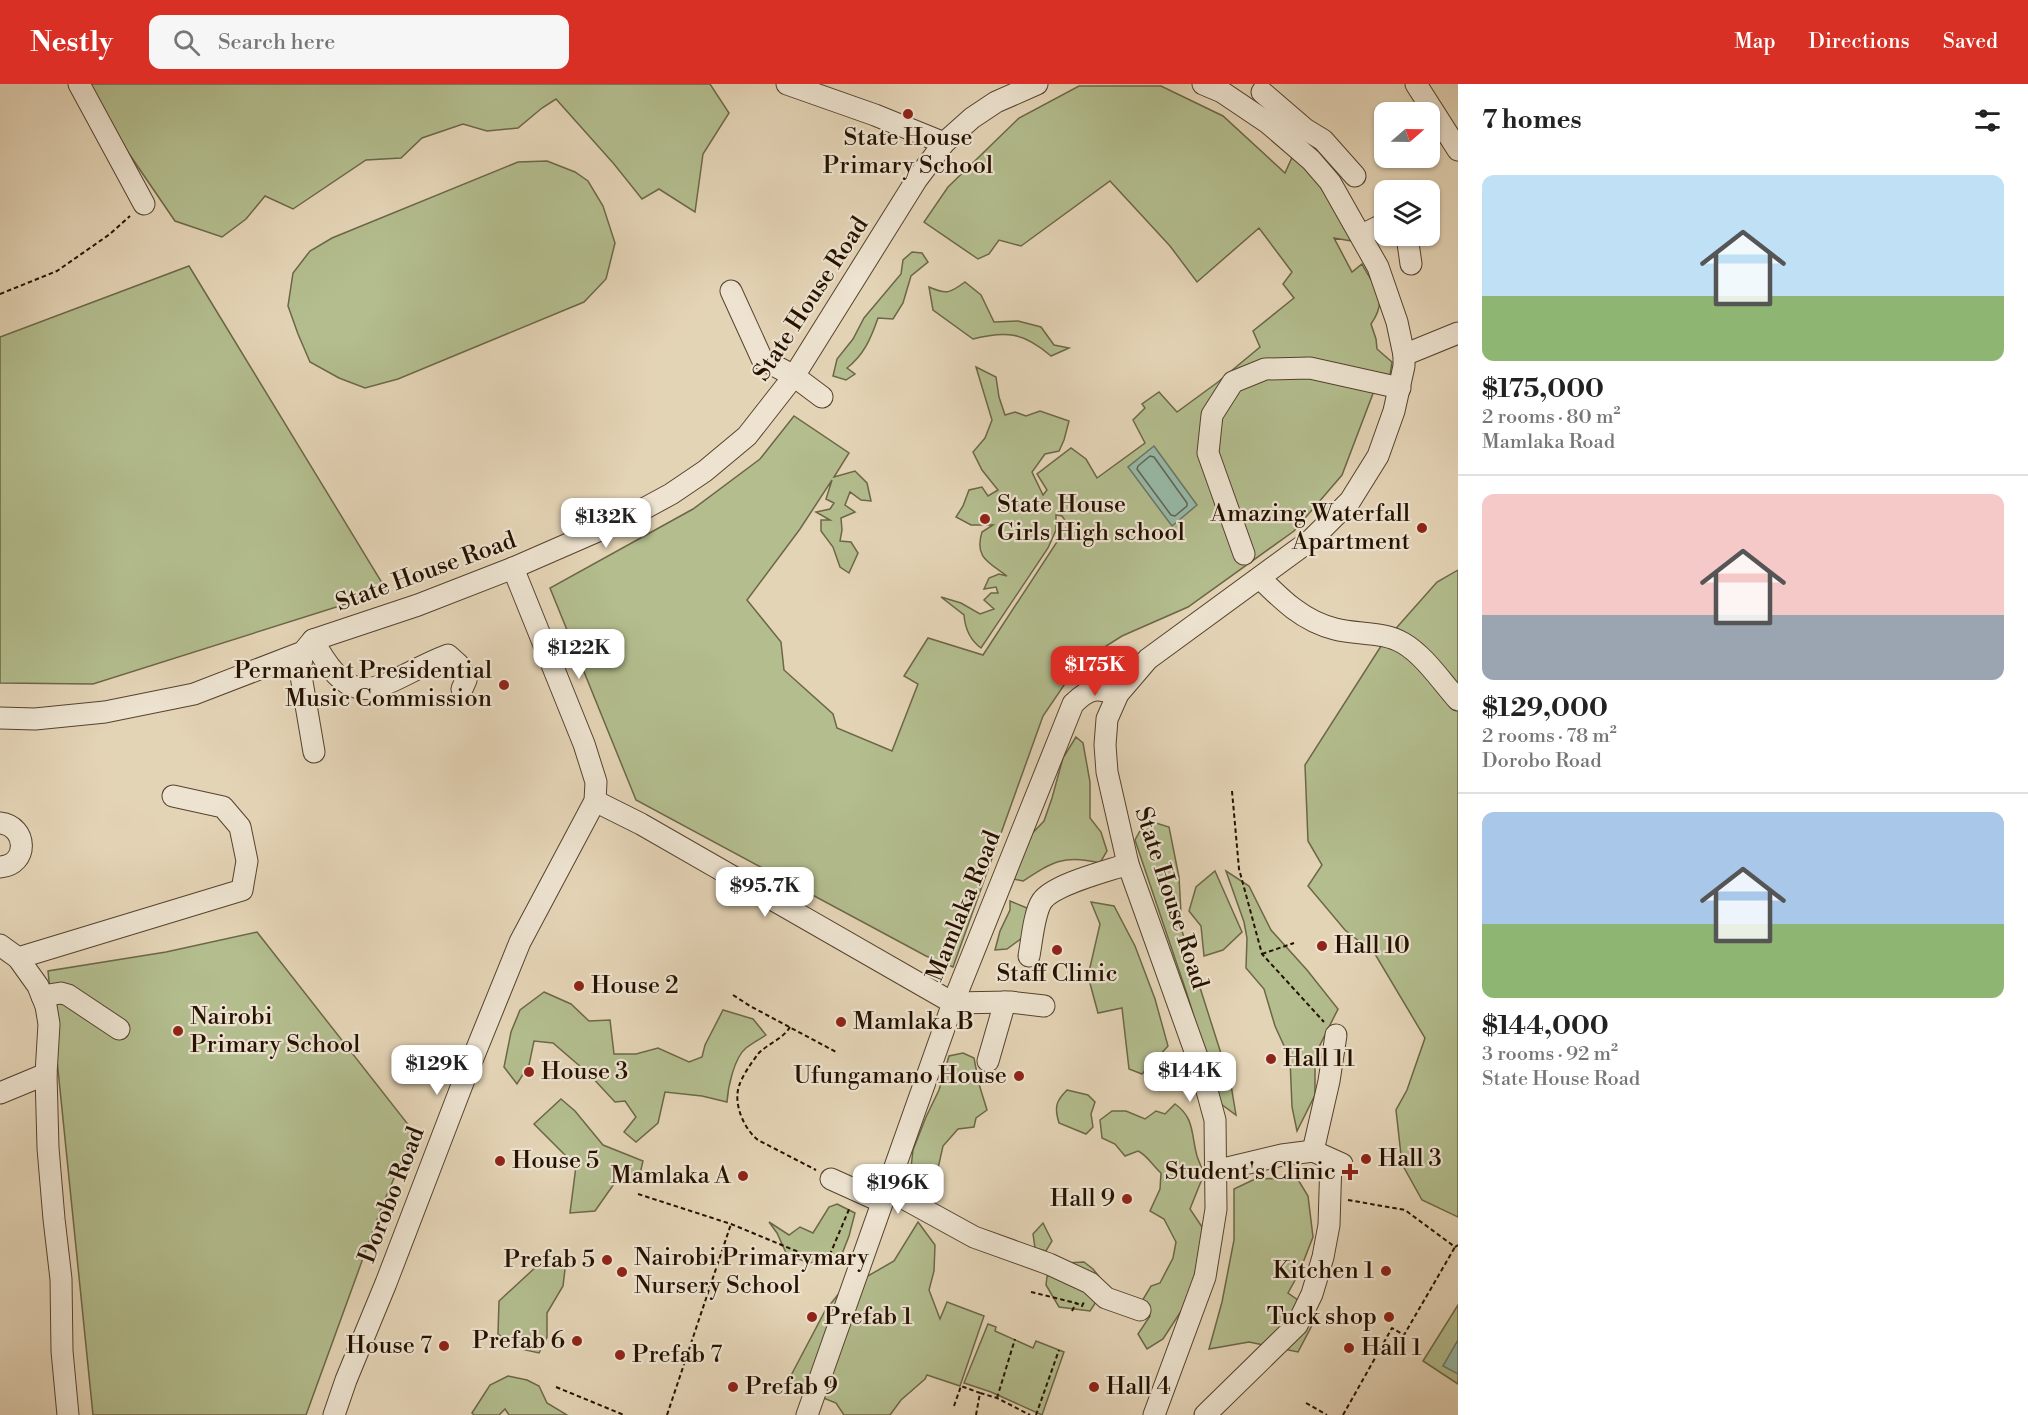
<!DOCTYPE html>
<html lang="en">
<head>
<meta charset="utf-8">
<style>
  body { margin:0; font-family:"Libre Bodoni",serif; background:#f6f6f6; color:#222; height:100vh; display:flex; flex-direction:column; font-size:22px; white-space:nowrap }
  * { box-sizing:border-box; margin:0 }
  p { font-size:20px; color:#767676 }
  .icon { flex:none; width:33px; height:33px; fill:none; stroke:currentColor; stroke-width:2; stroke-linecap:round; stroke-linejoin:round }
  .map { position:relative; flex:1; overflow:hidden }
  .drawer { display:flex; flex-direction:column; background:#fff; width:570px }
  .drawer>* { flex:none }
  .needle { width:39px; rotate:70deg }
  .buttons { position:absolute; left:1374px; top:18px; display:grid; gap:12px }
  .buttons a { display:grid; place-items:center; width:66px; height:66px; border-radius:12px; background:#fff; box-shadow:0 2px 4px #0004; font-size:30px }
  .price { position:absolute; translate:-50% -51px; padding:0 14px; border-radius:12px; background:#fff; color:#222; font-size:20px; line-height:39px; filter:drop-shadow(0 2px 3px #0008) }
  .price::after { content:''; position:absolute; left:50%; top:36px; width:18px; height:14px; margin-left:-9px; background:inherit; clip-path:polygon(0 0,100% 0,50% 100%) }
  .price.current { background:#d93025; color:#fff }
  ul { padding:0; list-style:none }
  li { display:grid; align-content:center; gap:12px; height:318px; padding:0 24px }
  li+li { border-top:2px solid #e0e0e0 }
  li span { display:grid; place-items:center; height:186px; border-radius:12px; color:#555 }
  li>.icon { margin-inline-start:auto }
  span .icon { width:108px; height:108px; fill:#fffc; stroke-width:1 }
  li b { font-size:26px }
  h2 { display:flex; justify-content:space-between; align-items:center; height:72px; padding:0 24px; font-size:26px }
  header { display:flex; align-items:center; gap:36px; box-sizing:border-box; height:84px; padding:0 30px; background:#d93025; color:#fff }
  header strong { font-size:28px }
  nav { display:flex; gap:33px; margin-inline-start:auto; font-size:21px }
  .search { width:420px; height:54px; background:#f6f6f6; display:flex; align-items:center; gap:15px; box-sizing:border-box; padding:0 21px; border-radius:12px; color:#767676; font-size:22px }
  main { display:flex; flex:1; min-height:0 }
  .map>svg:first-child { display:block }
  .green { fill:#b3bd8e; stroke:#6c6747; stroke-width:1.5 }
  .water { fill:#97b9a8; stroke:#697665; stroke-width:1.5 }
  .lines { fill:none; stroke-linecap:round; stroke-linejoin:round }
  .shore { stroke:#5e6554; stroke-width:1.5 }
  .minor-casing { stroke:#55422e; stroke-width:23 }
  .path { stroke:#251100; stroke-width:2; stroke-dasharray:4.5 3; stroke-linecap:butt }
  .minor { stroke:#ede3d0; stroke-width:21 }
  .poi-dot { fill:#8f2418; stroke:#ede3d0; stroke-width:2 }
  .labels { text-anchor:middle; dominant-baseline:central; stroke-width:4.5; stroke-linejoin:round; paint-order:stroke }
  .poi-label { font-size:24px; fill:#251100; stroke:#ede3d0; text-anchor:start }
  .street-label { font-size:24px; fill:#251100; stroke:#ede3d0 }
</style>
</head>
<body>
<header>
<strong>Nestly</strong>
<div class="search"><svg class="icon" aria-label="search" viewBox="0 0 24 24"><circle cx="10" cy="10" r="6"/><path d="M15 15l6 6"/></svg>Search here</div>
<nav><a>Map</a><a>Directions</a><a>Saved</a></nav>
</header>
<main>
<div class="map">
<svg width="1458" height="1331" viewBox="0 0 1458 1331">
  <rect width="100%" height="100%" fill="#e4d4b6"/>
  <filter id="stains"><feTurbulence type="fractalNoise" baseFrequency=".00333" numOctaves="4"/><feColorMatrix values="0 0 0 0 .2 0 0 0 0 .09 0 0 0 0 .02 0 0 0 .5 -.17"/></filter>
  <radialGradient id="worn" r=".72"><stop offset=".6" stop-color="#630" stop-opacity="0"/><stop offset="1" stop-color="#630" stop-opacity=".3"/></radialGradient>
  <g class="green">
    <path d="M 89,0 L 710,0 L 729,29 L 703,70 L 695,128 L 659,105 L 642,115 L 614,80 L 556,15 L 542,24 L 518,44 L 487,47 L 463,40 L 422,54 L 401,74 L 366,76 L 293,125 L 265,112 L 246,135 L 222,153 L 175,137 L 121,58 Z"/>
    <path d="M 1079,2 L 1161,2 L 1223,32 L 1285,89 L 1294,69 L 1315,89 L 1357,158 L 1334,154 L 1352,188 L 1362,180 C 1375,205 1389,214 1371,240 L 1376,255 L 1377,265 L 1392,278 L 1390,291 L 1377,299 L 1342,391 L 1294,447 L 1188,523 L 1122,552 L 1079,579 L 1043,632 L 953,883 L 926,872 L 636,716 L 550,504 L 693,425 L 760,375 L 794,332 L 849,369 L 834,393 L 855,387 L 867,399 L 871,417 L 861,416 L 850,408 L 845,421 L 855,428 L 841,434 L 842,446 L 840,457 L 851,458 L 858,469 L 849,489 L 840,483 L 833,463 L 821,447 L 821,436 L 830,436 L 816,428 L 830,425 L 834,419 L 826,415 L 832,396 L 800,445 L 747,516 L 781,558 L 784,586 L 833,630 L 837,644 L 892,667 L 918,600 L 904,592 L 928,554 L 983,571 L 1068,441 L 1062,432 L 1056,431 L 1056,446 L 1048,464 L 981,564 C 970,556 965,544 964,531 L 941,513 L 961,519 L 980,530 L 994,525 L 984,516 L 991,509 L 998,509 L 996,503 L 984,505 L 989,494 L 999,490 L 1007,492 C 989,478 974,474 982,448 L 993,441 L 971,441 L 956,433 L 963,422 L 969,406 L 982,403 L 988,412 L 998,406 L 982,386 L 973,368 L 985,354 L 992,336 L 976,283 L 996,293 L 999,313 L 1005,331 L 1015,328 L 1026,332 L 1040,327 L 1069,337 L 1064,356 L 1059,367 L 1045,370 L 1032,388 L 1043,411 L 1047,406 L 1037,390 L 1071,364 L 1086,375 L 1097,394 L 1145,359 L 1133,336 L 1145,324 L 1142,320 L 1159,308 L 1177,328 L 1218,298 L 1260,263 L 1253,247 L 1294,214 L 1283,200 L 1292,188 L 1259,144 L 1197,198 L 1170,162 L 1110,97 L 1021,162 L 999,156 L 989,170 L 978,175 L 924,138 L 948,103 L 1019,34 Z"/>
    <path d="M 547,77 L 575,88 L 588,97 L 603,122 L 615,159 L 606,195 L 584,218 L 398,295 L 365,304 L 339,294 L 310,278 L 298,250 L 288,222 L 293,189 L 310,167 L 332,154 L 518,78 Z"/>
    <path d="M 912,168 L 922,169 L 928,178 L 911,192 L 903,219 L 893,235 L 878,234 C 871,254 864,271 847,284 L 855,290 L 846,296 L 833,292 L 837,275 L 853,255 L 864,234 L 901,190 L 903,176 Z"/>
    <path d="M 189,182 L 387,507 L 93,600 L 0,599 L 0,253 Z"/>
    <path d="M 965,198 L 981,211 L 994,238 L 1018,237 L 1041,243 L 1054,261 L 1069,264 L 1051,272 C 1024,249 1007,246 973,255 L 933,226 L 929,203 C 947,211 950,209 965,198 Z"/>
    <path d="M 1458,486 L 1458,1133 L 1422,1116 L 1402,1080 L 1396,1026 L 1407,1006 L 1425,954 L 1375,870 L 1345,846 L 1308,802 L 1322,781 L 1308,757 L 1305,681 L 1383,559 L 1437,498 Z"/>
    <path d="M 1076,653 L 1083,659 L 1090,698 L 1090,734 L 1101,748 L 1107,767 L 1100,779 C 1064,770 1052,778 1023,797 L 1009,794 L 1021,761 L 1044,737 L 1052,714 L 1063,674 Z"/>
    <path d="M 1146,736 L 1169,743 L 1179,793 L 1182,847 L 1231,1001 L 1236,1031 L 1221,1020 L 1187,910 L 1135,756 Z"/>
    <path d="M 1215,787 L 1242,848 L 1223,866 L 1204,872 L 1201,842 L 1189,827 L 1196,803 Z"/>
    <path d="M 1226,787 L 1249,802 L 1271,846 L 1307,886 L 1338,925 L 1315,971 L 1315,1011 L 1297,1047 L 1292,1023 L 1290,975 L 1275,942 L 1264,905 L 1246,884 L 1247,854 L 1244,838 Z"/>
    <path d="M 1010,817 L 1027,824 L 1022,854 L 1007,865 L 995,866 L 1000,847 L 1010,826 Z"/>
    <path d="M 1091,818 L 1114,822 L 1135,862 L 1155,915 L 1168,962 L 1142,990 L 1129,985 L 1122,924 L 1098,929 L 1088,892 L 1100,840 Z"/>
    <path d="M 257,848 L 414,1048 L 382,1122 L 306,1331 L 93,1331 L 48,887 L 166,868 Z"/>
    <path d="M 544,908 L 571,920 L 589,937 L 610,936 L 614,970 L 636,970 L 658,964 L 689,978 L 702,973 L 705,961 L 723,926 L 753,935 L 766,951 C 760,955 752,959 746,964 C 734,974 728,1003 727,1018 L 702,1012 L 665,1008 L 658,1039 L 636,1058 L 624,1048 L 636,1033 L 625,1017 L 615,1018 L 589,990 L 553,959 L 534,957 L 529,981 L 517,1000 L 504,983 L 511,948 L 520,926 Z"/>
    <path d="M 963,969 L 974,974 L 979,1000 L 987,1026 L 976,1034 L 974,1043 L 958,1045 L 943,1062 L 932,1111 L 909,1101 L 913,1066 L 926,1033 L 939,1006 L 949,972 Z"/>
    <path d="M 1067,1006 L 1088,1011 L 1095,1018 L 1091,1030 L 1093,1043 L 1086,1050 L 1059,1039 C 1054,1023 1056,1017 1067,1006 Z"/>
    <path d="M 561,1015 L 575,1027 L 603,1061 L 643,1077 L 639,1094 L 616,1097 L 595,1127 L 570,1129 L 576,1082 L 534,1040 Z"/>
    <path d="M 1175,1020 C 1195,1034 1191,1051 1197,1072 C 1199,1078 1202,1084 1204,1090 L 1190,1125 L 1206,1149 L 1187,1218 L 1163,1255 L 1147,1265 L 1138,1250 L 1150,1232 L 1142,1217 L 1151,1202 L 1160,1199 L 1173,1174 L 1176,1158 L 1164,1135 L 1150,1127 L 1160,1105 L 1161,1089 C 1153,1082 1147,1071 1138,1067 L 1125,1072 L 1115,1060 L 1102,1054 L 1100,1036 L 1112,1027 L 1126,1027 L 1145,1035 L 1156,1027 L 1165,1030 Z"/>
    <path d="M 1297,1094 L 1308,1112 L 1313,1153 L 1299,1189 L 1288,1209 L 1318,1230 L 1298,1268 L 1249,1258 L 1209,1265 L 1222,1218 L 1234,1156 L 1234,1105 L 1255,1095 Z"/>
    <path d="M 837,1120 L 855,1129 L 849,1152 L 840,1175 L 825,1181 L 807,1178 L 787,1171 L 777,1149 L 769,1138 L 789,1151 L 800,1143 L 813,1149 L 829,1123 Z"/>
    <path d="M 918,1138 L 935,1161 L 934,1187 L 929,1206 L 940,1235 L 947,1218 L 984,1232 L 960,1302 L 927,1291 L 925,1295 L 901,1316 L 890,1331 L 844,1331 L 836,1319 L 787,1299 L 825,1227 L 840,1208 L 894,1177 Z"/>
    <path d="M 1043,1139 L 1052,1157 L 1046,1167 L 1035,1164 L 1033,1150 Z"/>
    <path d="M 566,1177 L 563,1202 L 547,1229 L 547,1253 L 539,1269 L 517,1264 L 498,1250 L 499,1217 L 538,1181 Z"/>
    <path d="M 1084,1178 L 1093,1185 L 1101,1195 L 1096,1218 L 1090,1227 L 1059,1223 L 1046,1201 L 1047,1193 L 1066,1179 Z"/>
    <path d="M 1458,1221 L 1458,1300 L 1423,1277 Z"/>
    <path d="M 988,1240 L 996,1243 L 995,1247 L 1033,1264 L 1036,1257 L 1064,1268 L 1042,1331 L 991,1308 L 964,1299 Z"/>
    <path d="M 508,1292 L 527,1296 L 539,1302 L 547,1319 L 567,1331 L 509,1331 L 505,1325 L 499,1331 L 474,1331 L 472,1329 L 490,1301 Z"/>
  </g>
  <g class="water">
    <path d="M 1154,362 L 1197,421 L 1172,442 L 1128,383 Z"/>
    <path d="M 1458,1256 L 1458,1290 L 1443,1282 Z"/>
  </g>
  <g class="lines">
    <path class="shore" d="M 1150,372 L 1154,373 L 1187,419 L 1187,422 L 1175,432 L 1171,431 L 1137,385 L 1138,382 Z"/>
    <defs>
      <g id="minor">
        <path d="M 79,0 L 144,120"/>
        <path d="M 787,0 L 875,31 L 944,59"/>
        <path d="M 1416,0 L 1458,66"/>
        <path d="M 1262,8 L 1305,45 L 1323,56 L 1355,92"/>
        <path d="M 1362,151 L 1384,140"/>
        <path d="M 1407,152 L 1411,180"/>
        <path d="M 731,207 L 762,275 L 794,292 L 822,313"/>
        <path d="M 1404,271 L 1458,249"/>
        <path d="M 1244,470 L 1208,369 L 1212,331 L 1233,298 L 1265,285 L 1310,284 L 1400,304"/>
        <path d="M 1260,494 C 1282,516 1303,537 1335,545 C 1357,551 1383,547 1403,559 C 1425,572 1441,597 1458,616"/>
        <path d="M 313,556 C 357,639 382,596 448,571 L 458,580 L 466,596 L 462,605"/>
        <path d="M 303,568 L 300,586 L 314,668"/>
        <path d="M 0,634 L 35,635 L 105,628 L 194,610 L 303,568 L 313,556 L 418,521 L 513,484 L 623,436 L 671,410 L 705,387 L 747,352 L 794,292 L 917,95 L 944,59 L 972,34 L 996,18 L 1037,0"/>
        <path d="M 595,717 L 641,740 L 953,919"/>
        <path d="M 0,739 C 28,742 29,781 0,783"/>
        <path d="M 0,861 L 18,874 L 38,902 L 46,922 L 49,940 L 46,990 L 48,1064 L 54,1135 L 61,1195 L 62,1267 L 68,1331"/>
        <path d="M 1029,872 C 1032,856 1034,829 1042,817 C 1054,800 1108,787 1128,780"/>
        <path d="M 18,874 L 242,806 L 247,777 L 240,743 L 223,723 L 173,712"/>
        <path d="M 42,912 L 61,909 L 68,911 L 119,945"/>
        <path d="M 953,919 L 1010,918 L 1044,922"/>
        <path d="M 988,977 L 1005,918"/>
        <path d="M 0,1009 L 46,990"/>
        <path d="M 1313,1067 L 1329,997 L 1336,951"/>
        <path d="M 1215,1087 L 1282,1071 L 1313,1067 L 1342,1080"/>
        <path d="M 831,1095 L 882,1118"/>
        <path d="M 888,1101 L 905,1115 L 974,1153 L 1049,1180 L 1090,1199 L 1106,1214 L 1140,1226"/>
        <path d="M 334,1331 L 346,1296 L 386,1199 L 462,1001 L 520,858 L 595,717 L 596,698 L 584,660 L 513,484"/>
        <path d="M 807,1331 L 953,919 L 1073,620 C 1090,603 1096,604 1118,610"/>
        <path d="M 1154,1331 L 1205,1193 L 1216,1125 L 1215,1036 L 1200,981 L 1128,780 L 1107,688 L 1105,661 L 1107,635 L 1118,610 L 1148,575 L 1312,455 L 1350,417 L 1378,372 L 1394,327 L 1404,282 L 1404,271 L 1397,238 L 1378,183 L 1330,98 L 1311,76 L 1268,39 L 1222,8 L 1203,0"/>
        <path d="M 1205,1331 L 1297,1241 L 1312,1210 L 1323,1173 L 1329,1141 L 1331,1076"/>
      </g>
    </defs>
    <use href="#minor" class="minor-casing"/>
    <g class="path">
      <path d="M 0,210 L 57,187 L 110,150 L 130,132"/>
      <path d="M 1232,707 L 1239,785 L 1262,870 L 1324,938"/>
      <path d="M 1262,870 L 1294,859"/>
      <path d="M 733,911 L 750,922 L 838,969"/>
      <path d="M 790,943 C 783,955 767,960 758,970 C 752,978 742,992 739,1002 C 733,1020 744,1045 758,1056 L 816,1086"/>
      <path d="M 638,1110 L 731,1140 L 801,1169 L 819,1174 L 827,1171 L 831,1168 L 850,1123"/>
      <path d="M 1348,1116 L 1405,1126 L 1455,1163 L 1458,1161"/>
      <path d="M 1031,1208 L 1076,1219"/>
      <path d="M 1072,1227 L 1076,1219 L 1082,1222 L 1084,1218"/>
      <path d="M 556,1303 L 624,1331"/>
      <path d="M 997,1314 L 1015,1255"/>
      <path d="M 1306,1319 L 1327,1331"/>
      <path d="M 954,1322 L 961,1302 L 980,1309"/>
      <path d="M 667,1331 L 731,1140"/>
      <path d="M 976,1331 L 980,1309 L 997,1314 L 1030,1331"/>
      <path d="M 1036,1331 L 1059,1266"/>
      <path d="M 1343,1331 L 1392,1244 L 1404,1251 L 1455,1163"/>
    </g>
    <use href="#minor" class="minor"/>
  </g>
  <g class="poi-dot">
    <circle cx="908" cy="30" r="6"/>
    <circle cx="985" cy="435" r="6"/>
    <circle cx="1422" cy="444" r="6"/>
    <circle cx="504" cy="601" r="6"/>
    <circle cx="1322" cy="862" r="6"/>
    <circle cx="1057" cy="866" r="6"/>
    <circle cx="579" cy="902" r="6"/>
    <circle cx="841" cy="938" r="6"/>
    <circle cx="178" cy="947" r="6"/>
    <circle cx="1271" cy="975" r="6"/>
    <circle cx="529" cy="988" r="6"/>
    <circle cx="1019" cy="992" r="6"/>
    <circle cx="1366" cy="1075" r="6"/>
    <circle cx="500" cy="1077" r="6"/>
    <path d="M1347 1079h6v6h6v6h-6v6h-6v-6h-6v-6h6z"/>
    <circle cx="743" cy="1092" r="6"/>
    <circle cx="1127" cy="1115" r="6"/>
    <circle cx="607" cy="1176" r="6"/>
    <circle cx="1386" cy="1187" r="6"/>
    <circle cx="622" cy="1188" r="6"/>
    <circle cx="812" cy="1233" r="6"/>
    <circle cx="1389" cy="1233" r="6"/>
    <circle cx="577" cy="1257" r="6"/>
    <circle cx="444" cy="1262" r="6"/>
    <circle cx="1349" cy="1264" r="6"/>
    <circle cx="620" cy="1271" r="6"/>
    <circle cx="733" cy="1303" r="6"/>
    <circle cx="1094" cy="1303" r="6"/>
  </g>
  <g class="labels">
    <g class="poi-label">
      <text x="908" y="54" text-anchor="middle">State House<tspan x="908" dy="28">Primary School</tspan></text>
      <text x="997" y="421">State House<tspan x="997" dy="28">Girls High school</tspan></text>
      <text x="1410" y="430" text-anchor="end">Amazing Waterfall<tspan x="1410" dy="28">Apartment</tspan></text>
      <text x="492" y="587" text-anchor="end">Permanent Presidential<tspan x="492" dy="28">Music Commission</tspan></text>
      <text x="1334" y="862">Hall 10</text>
      <text x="1057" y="890" text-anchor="middle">Staff Clinic</text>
      <text x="591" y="902">House 2</text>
      <text x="190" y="933">Nairobi<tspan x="190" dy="28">Primary School</tspan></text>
      <text x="853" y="938">Mamlaka B</text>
      <text x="1283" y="975">Hall 11</text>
      <text x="541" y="988">House 3</text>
      <text x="1007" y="992" text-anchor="end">Ufungamano House</text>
      <text x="1378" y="1075">Hall 3</text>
      <text x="512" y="1077">House 5</text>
      <text x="1336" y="1088" text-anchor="end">Student's Clinic</text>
      <text x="731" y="1092" text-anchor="end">Mamlaka A</text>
      <text x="1115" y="1115" text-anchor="end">Hall 9</text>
      <text x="634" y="1174">Nairobi Primarymary<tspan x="634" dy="28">Nursery School</tspan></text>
      <text x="595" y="1176" text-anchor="end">Prefab 5</text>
      <text x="1374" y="1187" text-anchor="end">Kitchen 1</text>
      <text x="824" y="1233">Prefab 1</text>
      <text x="1377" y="1233" text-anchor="end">Tuck shop</text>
      <text x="565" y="1257" text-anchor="end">Prefab 6</text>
      <text x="432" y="1262" text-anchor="end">House 7</text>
      <text x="1361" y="1264">Hall 1</text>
      <text x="632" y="1271">Prefab 7</text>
      <text x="745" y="1303">Prefab 9</text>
      <text x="1106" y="1303">Hall 4</text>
    </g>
    <g class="street-label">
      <text transform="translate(811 215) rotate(-57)">State House Road</text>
      <text transform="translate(426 488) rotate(-20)">State House Road</text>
      <text transform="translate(1171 814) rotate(72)">State House Road</text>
      <text transform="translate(964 822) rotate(-68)">Mamlaka Road</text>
      <text transform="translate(392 1111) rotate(-69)">Dorobo Road</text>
    </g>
  </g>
  <rect width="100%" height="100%" filter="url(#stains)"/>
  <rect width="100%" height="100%" fill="url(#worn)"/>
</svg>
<div class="buttons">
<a><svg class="needle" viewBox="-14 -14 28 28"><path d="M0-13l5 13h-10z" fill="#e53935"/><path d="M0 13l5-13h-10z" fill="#767676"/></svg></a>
<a><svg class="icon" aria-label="layers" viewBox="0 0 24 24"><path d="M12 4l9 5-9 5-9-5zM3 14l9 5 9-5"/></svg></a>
</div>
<b class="price" style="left:606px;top:465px">$132K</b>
<b class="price" style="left:579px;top:596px">$122K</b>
<b class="price current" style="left:1095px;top:613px">$175K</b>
<b class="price" style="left:765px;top:834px">$95.7K</b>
<b class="price" style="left:437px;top:1012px">$129K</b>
<b class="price" style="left:1190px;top:1019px">$144K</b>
<b class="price" style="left:898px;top:1131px">$196K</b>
</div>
<section class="drawer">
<h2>7 homes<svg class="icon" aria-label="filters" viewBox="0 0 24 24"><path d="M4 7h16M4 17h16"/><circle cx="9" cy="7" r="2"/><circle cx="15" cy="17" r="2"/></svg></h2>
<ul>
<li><span style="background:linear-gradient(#bfe0f5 65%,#8fb573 0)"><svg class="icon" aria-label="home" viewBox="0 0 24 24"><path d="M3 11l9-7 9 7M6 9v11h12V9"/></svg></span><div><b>$175,000</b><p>2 rooms · 80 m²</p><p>Mamlaka Road</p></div></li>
<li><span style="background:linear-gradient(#f6c9c9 65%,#9aa5b1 0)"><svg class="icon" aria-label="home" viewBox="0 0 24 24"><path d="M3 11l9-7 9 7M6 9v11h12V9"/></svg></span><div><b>$129,000</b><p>2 rooms · 78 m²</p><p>Dorobo Road</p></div></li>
<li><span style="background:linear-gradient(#a9c7e8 60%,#8fb573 0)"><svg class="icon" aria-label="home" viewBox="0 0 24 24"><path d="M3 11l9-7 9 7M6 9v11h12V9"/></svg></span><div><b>$144,000</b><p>3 rooms · 92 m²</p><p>State House Road</p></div></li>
</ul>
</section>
</main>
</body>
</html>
